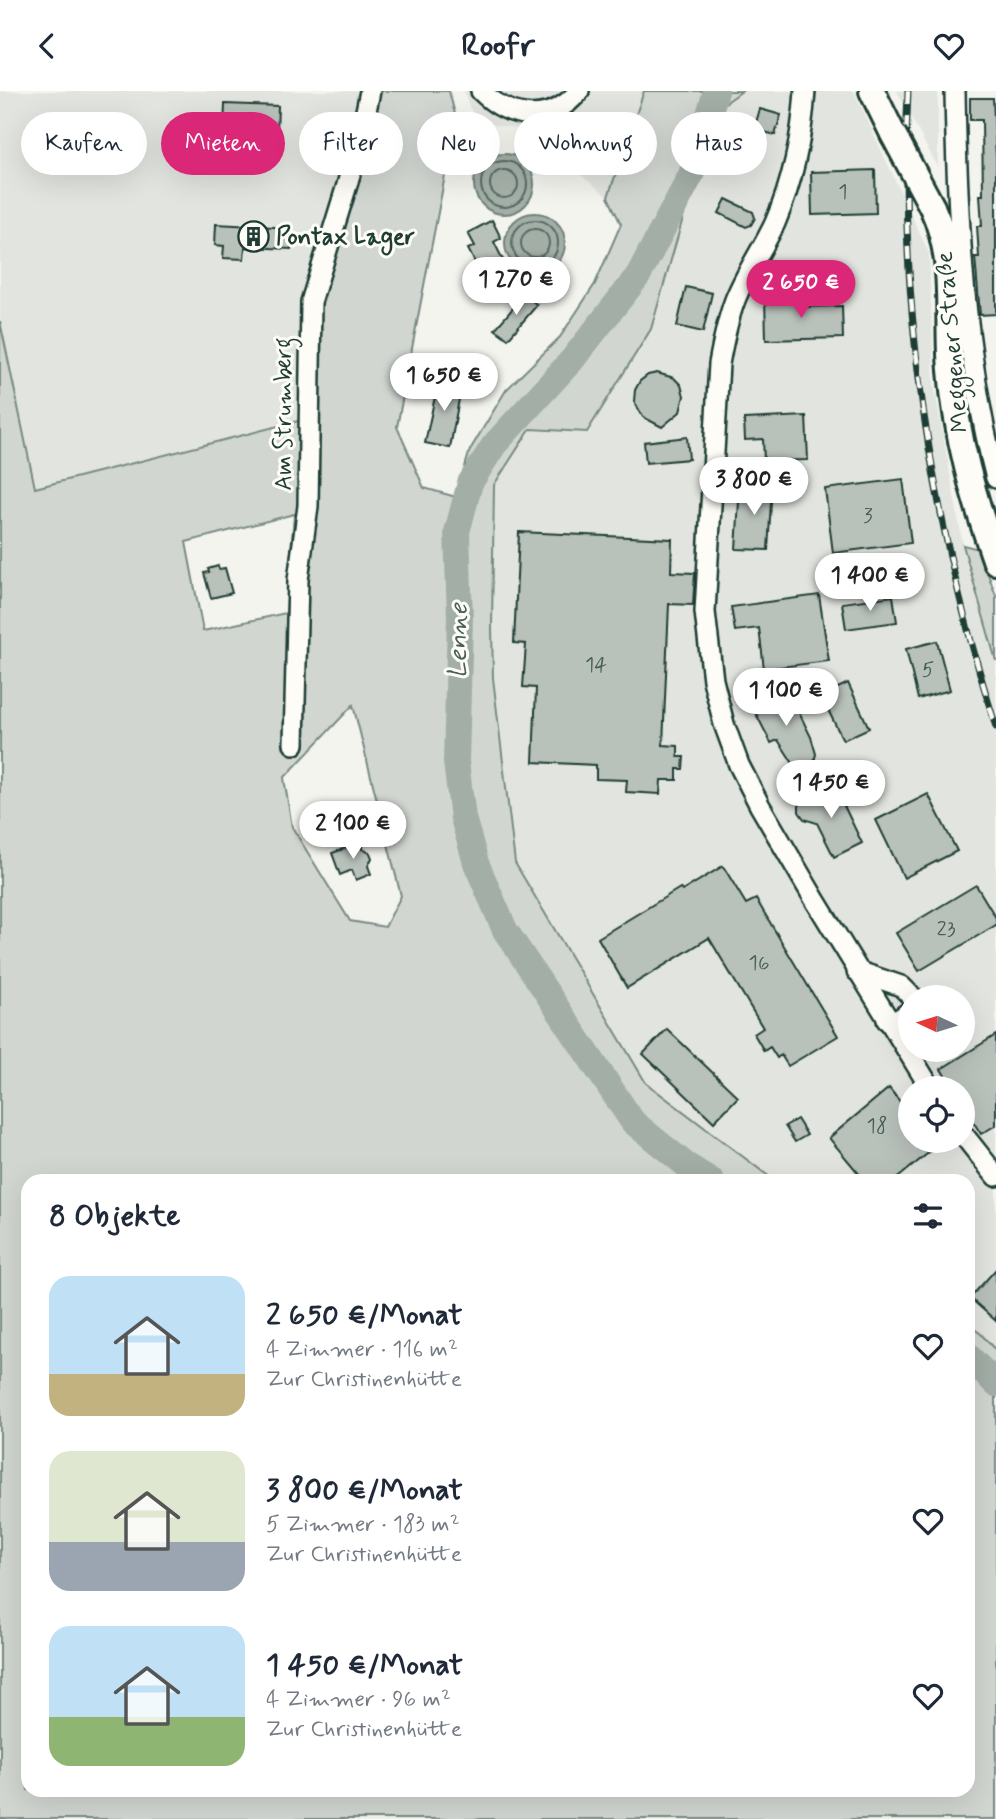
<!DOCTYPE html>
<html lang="de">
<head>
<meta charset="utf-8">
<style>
  body { margin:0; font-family:Mynerve,sans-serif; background:#f2f2f3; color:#1f2937; height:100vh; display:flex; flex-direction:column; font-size:26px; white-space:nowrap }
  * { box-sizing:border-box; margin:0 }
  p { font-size:23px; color:#747a83 }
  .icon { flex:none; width:38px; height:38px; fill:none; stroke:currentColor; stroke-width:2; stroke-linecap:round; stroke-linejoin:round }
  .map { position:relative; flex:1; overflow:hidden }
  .drawer { position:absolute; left:21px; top:1083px; width:954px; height:623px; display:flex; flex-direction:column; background:#fff; border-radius:21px; box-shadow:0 7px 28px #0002 }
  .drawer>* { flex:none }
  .guide { position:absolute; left:21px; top:21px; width:956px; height:63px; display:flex; gap:14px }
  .needle { width:46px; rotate:274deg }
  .buttons { position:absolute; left:898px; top:894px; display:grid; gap:14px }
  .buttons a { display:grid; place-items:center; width:77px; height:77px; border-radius:50%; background:#fff; box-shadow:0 7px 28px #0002; font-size:35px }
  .price { position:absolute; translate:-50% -60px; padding:0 16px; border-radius:24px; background:#fff; color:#222; font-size:23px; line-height:46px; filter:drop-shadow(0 2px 4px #0008) }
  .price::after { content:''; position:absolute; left:50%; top:42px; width:21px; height:16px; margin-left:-10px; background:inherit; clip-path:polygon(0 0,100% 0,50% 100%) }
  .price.current { background:#db2777; color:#fff }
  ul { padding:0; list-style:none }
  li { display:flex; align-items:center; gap:21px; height:175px; padding:0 28px }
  li span { display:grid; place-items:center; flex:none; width:196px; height:140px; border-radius:21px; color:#555 }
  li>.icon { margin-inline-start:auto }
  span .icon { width:84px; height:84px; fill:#fffc; stroke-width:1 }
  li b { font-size:30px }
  h2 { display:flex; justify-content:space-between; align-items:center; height:84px; padding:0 28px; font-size:30px }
  .chip { padding:0 24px; border-radius:32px; background:#fff; box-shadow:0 7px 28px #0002; font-size:24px; line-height:63px }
  .chip.current { background:#db2777; color:#fff }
  header { display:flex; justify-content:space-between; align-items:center; height:91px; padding:0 28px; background:#fff; font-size:32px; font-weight:700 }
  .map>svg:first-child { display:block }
  .built { fill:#e2e5df; fill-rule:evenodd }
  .green { fill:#d1d6d1; stroke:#788a82; stroke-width:2; fill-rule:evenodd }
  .water { fill:#a3aea7; stroke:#6e8179; stroke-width:2 }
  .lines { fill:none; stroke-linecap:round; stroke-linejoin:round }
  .shore { stroke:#546a62; stroke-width:2 }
  .river { stroke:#a3aea7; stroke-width:26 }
  .building { fill:#b9c1bb; stroke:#1f3d34; stroke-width:2 }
  .minor-casing { stroke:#1f3d34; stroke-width:24 }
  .major-casing { stroke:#1f3d34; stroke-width:30 }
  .minor { stroke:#fdfcf7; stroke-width:19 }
  .major { stroke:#fdfcf7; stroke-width:24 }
  .rail-casing { stroke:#1f3d34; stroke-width:7 }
  .rail { stroke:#fdfcf7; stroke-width:4.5; stroke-dasharray:13; stroke-linecap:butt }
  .major-bridge-casing { stroke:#1f3d34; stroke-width:30; stroke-linecap:butt }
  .major-bridge { stroke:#fdfcf7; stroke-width:24 }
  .labels { text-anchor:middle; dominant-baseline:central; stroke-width:6; stroke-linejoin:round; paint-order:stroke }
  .number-label { font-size:21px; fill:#465e56 }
  .poi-label { font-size:24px; font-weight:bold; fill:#1f3d34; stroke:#fdfcf7; text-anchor:start }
  .street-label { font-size:24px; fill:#1f3d34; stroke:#fdfcf7 }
  .water-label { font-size:26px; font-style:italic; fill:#475f56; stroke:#fdfcf7 }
</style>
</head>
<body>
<header><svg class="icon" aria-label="back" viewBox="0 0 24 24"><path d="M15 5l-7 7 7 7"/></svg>Roofr<svg class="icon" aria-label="heart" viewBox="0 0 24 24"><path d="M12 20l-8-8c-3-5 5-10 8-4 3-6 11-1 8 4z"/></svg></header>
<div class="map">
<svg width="996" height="1728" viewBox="0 0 996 1728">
  <rect width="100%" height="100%" fill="#f4f4ef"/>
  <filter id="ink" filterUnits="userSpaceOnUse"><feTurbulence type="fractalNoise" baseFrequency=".0143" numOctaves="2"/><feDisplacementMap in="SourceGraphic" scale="14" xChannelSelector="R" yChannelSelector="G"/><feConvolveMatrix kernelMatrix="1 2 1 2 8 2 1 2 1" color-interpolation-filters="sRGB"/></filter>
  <g filter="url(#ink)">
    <g class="built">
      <path d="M 0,0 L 364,0 L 302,329 L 35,397 L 0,238 Z"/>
      <path d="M 464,0 L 644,0 L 608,106 L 526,39 L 479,31 L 469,16 Z"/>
      <path d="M 742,0 L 854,0 L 929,162 L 934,293 L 963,454 L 996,570 L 996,1260 L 981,1243 L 968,1233 L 968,1090 L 775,1090 L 646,992 L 515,772 L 493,587 L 492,536 L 494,394 L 530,338 L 587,341 L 651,238 L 714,20 ZM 910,906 L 962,906 L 962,959 L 910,959 ZM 910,998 L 962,998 L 962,1050 L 910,1050 Z"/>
      <path d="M 897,0 L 938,0 L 938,77 Z"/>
    </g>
    <g class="green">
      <path d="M 374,0 L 449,0 L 456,27 L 397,336 L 424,397 L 456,406 L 470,359 L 506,299 L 560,246 L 595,193 L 621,133 L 608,106 L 644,0 L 742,0 L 714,20 L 651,238 L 587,341 L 530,338 L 494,394 L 492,536 L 493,587 L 515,772 L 646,992 L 775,1090 L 28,1090 L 28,1699 L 968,1699 L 968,1233 L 981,1243 L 996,1260 L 996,1728 L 0,1728 L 0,230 L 35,397 L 302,329 L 316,201 ZM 294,423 L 286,522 L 203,540 L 186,451 ZM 353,614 L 401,805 L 385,836 L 350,830 L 292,736 L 284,687 Z"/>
      <path d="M 963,454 L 979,458 L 996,505 L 996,570 Z"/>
    </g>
    <g class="water">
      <circle cx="504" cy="93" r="30"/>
      <circle cx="535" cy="152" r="30"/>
    </g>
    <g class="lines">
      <g class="shore">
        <circle cx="504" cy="93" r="23"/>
        <circle cx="504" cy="93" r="14"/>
        <circle cx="535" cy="152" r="23"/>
        <circle cx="535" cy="152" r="14"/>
      </g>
      <g class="river">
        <path d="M 712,1090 L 686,1074 L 633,1031 L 505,839 L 476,772 L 463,727 L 456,671 L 460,527 L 457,441 L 470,392 L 494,354 L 572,269 L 638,185 L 691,84 L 716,0"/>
        <path d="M 968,1265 L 996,1293"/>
      </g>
    </g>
    <g class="building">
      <path d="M 970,7 L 993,7 L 996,66 L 996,223 L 980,224 L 975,166 L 979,166 L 977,135 L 982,135 L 980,104 L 983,104 L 982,29 L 970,29 Z"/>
      <path d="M 225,13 L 278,15 L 277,41 L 224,40 Z"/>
      <path d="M 760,18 L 781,24 L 775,44 L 754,38 Z"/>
      <path d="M 875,79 L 876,122 L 812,124 L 811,81 Z"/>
      <path d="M 726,108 L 753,121 L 755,127 L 751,134 L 746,136 L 719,122 Z"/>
      <path d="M 492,129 L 501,147 L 494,151 L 512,187 L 489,199 L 468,158 L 475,155 L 468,142 Z"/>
      <path d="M 216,133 L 292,137 L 291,158 L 245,156 L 244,168 L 223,167 L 224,155 L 215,154 Z"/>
      <path d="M 686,196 L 712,202 L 703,241 L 677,235 Z"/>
      <path d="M 525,203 L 537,214 L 508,248 L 495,238 Z"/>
      <path d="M 799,205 L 799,216 L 842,215 L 843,247 L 766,249 L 765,206 Z"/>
      <path d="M 657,282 L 674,287 L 681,294 L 684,305 L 680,321 L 662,336 L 643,326 L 634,310 L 635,299 L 640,290 L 648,284 Z"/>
      <path d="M 439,287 L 462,292 L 450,357 L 425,352 Z"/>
      <path d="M 806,325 L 808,369 L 764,370 L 763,348 L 745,349 L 744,328 Z"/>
      <path d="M 687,346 L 689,368 L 646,372 L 644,351 Z"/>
      <path d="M 903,388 L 911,452 L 833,462 L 825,398 Z"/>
      <path d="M 740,394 L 772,395 L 768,459 L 736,458 Z"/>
      <path d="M 519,441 L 672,448 L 671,481 L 695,482 L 693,514 L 669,513 L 663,654 L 678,655 L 678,666 L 684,666 L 683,678 L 677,678 L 677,689 L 661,689 L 660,703 L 626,701 L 627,689 L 596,688 L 596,674 L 533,671 L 536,597 L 523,596 L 526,553 L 514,552 Z"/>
      <path d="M 218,475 L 219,478 L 225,477 L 232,502 L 211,507 L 204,482 L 209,481 L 208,478 Z"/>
      <path d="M 819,504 L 829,570 L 764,578 L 759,537 L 735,540 L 731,516 Z"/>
      <path d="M 893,505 L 897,531 L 846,538 L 842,512 Z"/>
      <path d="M 937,550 L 950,599 L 918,608 L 906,558 Z"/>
      <path d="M 848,592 L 869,637 L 843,649 L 821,605 Z"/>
      <path d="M 787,597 L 811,646 L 816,663 L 813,674 L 804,679 L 794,674 L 778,649 L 771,652 L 751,613 Z"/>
      <path d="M 834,694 L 862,752 L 834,766 L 817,732 L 804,728 L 799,721 L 799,715 L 801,710 Z"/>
      <path d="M 928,703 L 957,760 L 904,787 L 876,729 Z"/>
      <path d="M 362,751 L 362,758 L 370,762 L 372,767 L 368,775 L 371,783 L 356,789 L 352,779 L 340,784 L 332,762 Z"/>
      <path d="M 723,775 L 746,813 L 756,808 L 838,945 L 788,975 L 781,964 L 777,967 L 770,956 L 764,960 L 754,943 L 763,937 L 709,847 L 627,897 L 598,847 L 680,797 L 682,800 Z"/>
      <path d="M 976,794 L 996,827 L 996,834 L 919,880 L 896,842 Z"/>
      <path d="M 667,938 L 738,1006 L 714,1031 L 643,963 Z"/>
      <path d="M 996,944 L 996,1034 L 981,1043 L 962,1013 L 962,998 L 953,998 L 941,978 Z"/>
      <path d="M 889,997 L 910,1023 L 910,1050 L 943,1050 L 894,1090 L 865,1090 L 829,1047 Z"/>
      <path d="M 797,1028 L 807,1044 L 795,1051 L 785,1035 Z"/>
      <path d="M 996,1178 L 996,1230 L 970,1207 Z"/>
    </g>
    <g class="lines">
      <defs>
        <g id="minor">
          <path d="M 481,0 C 510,29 551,34 579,0"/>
          <path d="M 805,0 C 802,46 793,90 775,132 C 763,158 745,183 735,209 C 727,230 723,251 719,273 L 705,521 L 713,589 L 724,633 L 739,674 L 760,715 L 815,809 L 931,998"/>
          <path d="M 955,0 C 957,126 964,265 996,387"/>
          <path d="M 294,653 L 298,489 L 308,415 L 311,211 L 347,94 L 362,40 L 370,0"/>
          <path d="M 857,880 L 901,895 L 912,906"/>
          <path d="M 887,929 L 898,929 L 910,920"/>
          <path d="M 962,1042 L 996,1085"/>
        </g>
        <g id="major">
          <path d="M 872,0 L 893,43"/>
          <path d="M 932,116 C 957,170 946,222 951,279 C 956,346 974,408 996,471"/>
        </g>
      </defs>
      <use href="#minor" class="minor-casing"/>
      <use href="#major" class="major-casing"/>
      <use href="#minor" class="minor"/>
      <use href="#major" class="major"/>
      <defs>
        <path id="rail" d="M 908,0 C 897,215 932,432 996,636"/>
      </defs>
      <use href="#rail" class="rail-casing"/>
      <use href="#rail" class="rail"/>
      <defs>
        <path id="major-bridge" d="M 893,43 L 932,116"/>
      </defs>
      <use href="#major-bridge" class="major-bridge-casing"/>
      <use href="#major-bridge" class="major-bridge"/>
    </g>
  </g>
  <defs>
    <symbol id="building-ring" viewBox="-11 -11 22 22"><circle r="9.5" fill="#fdfcf7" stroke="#1f3d34" stroke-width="1.5"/><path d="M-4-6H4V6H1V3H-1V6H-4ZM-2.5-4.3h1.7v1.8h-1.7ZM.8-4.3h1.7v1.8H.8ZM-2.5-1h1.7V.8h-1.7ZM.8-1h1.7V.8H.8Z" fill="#1f3d34"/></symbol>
  </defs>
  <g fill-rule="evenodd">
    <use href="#building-ring" x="236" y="128" width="35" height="35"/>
  </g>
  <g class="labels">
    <g class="number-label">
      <text x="843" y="101">1</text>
      <text x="868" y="425">3</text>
      <text x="596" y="574">14</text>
      <text x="928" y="579">5</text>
      <text x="946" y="838">23</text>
      <text x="759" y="872">16</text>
      <text x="877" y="1035">18</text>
    </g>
    <g class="poi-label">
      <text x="276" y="146">Pontax Lager</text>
    </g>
    <g class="street-label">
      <text transform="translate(953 251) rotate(-95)">Meggener Straße</text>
      <text transform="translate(284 323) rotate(-90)">Am Strumberg</text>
    </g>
    <g class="water-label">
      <text transform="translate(459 550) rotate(-89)">Lenne</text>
    </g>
  </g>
</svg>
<div class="buttons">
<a><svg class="needle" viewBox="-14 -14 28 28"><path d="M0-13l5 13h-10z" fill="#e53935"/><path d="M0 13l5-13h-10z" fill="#747a83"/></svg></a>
<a><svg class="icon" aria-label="locate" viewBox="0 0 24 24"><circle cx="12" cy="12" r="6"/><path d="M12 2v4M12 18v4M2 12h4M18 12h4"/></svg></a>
</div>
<b class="price" style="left:516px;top:226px">1 270 €</b>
<b class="price current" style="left:801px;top:229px">2 650 €</b>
<b class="price" style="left:444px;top:322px">1 650 €</b>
<b class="price" style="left:754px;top:426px">3 800 €</b>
<b class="price" style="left:870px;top:522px">1 400 €</b>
<b class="price" style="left:786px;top:637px">1 100 €</b>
<b class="price" style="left:831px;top:729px">1 450 €</b>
<b class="price" style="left:353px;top:770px">2 100 €</b>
<div class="guide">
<a class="chip">Kaufen</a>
<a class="chip current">Mieten</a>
<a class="chip">Filter</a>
<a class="chip">Neu</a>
<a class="chip">Wohnung</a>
<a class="chip">Haus</a>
</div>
<section class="drawer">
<h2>8 Objekte<svg class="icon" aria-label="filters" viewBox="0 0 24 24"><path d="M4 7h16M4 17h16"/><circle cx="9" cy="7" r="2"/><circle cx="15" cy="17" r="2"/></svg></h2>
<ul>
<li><span style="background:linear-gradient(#bfe0f5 70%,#c2b280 0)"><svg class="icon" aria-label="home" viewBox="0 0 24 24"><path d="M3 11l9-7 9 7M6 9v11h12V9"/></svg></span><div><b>2 650 €/Monat</b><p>4 Zimmer · 116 m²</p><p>Zur Christinenhütte</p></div><svg class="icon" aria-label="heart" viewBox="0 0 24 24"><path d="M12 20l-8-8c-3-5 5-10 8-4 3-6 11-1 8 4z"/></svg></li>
<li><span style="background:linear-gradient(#dfe7d0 65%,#9aa5b1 0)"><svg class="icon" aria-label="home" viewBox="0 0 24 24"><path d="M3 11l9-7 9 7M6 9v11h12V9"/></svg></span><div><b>3 800 €/Monat</b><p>5 Zimmer · 183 m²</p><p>Zur Christinenhütte</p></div><svg class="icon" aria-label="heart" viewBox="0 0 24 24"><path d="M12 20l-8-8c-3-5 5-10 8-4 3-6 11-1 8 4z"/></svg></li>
<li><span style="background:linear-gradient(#bfe0f5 65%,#8fb573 0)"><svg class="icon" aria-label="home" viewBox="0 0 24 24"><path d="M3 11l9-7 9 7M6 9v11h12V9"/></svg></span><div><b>1 450 €/Monat</b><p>4 Zimmer · 96 m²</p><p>Zur Christinenhütte</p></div><svg class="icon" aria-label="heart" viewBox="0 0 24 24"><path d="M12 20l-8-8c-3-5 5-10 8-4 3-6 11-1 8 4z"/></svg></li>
</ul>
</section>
</div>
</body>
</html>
